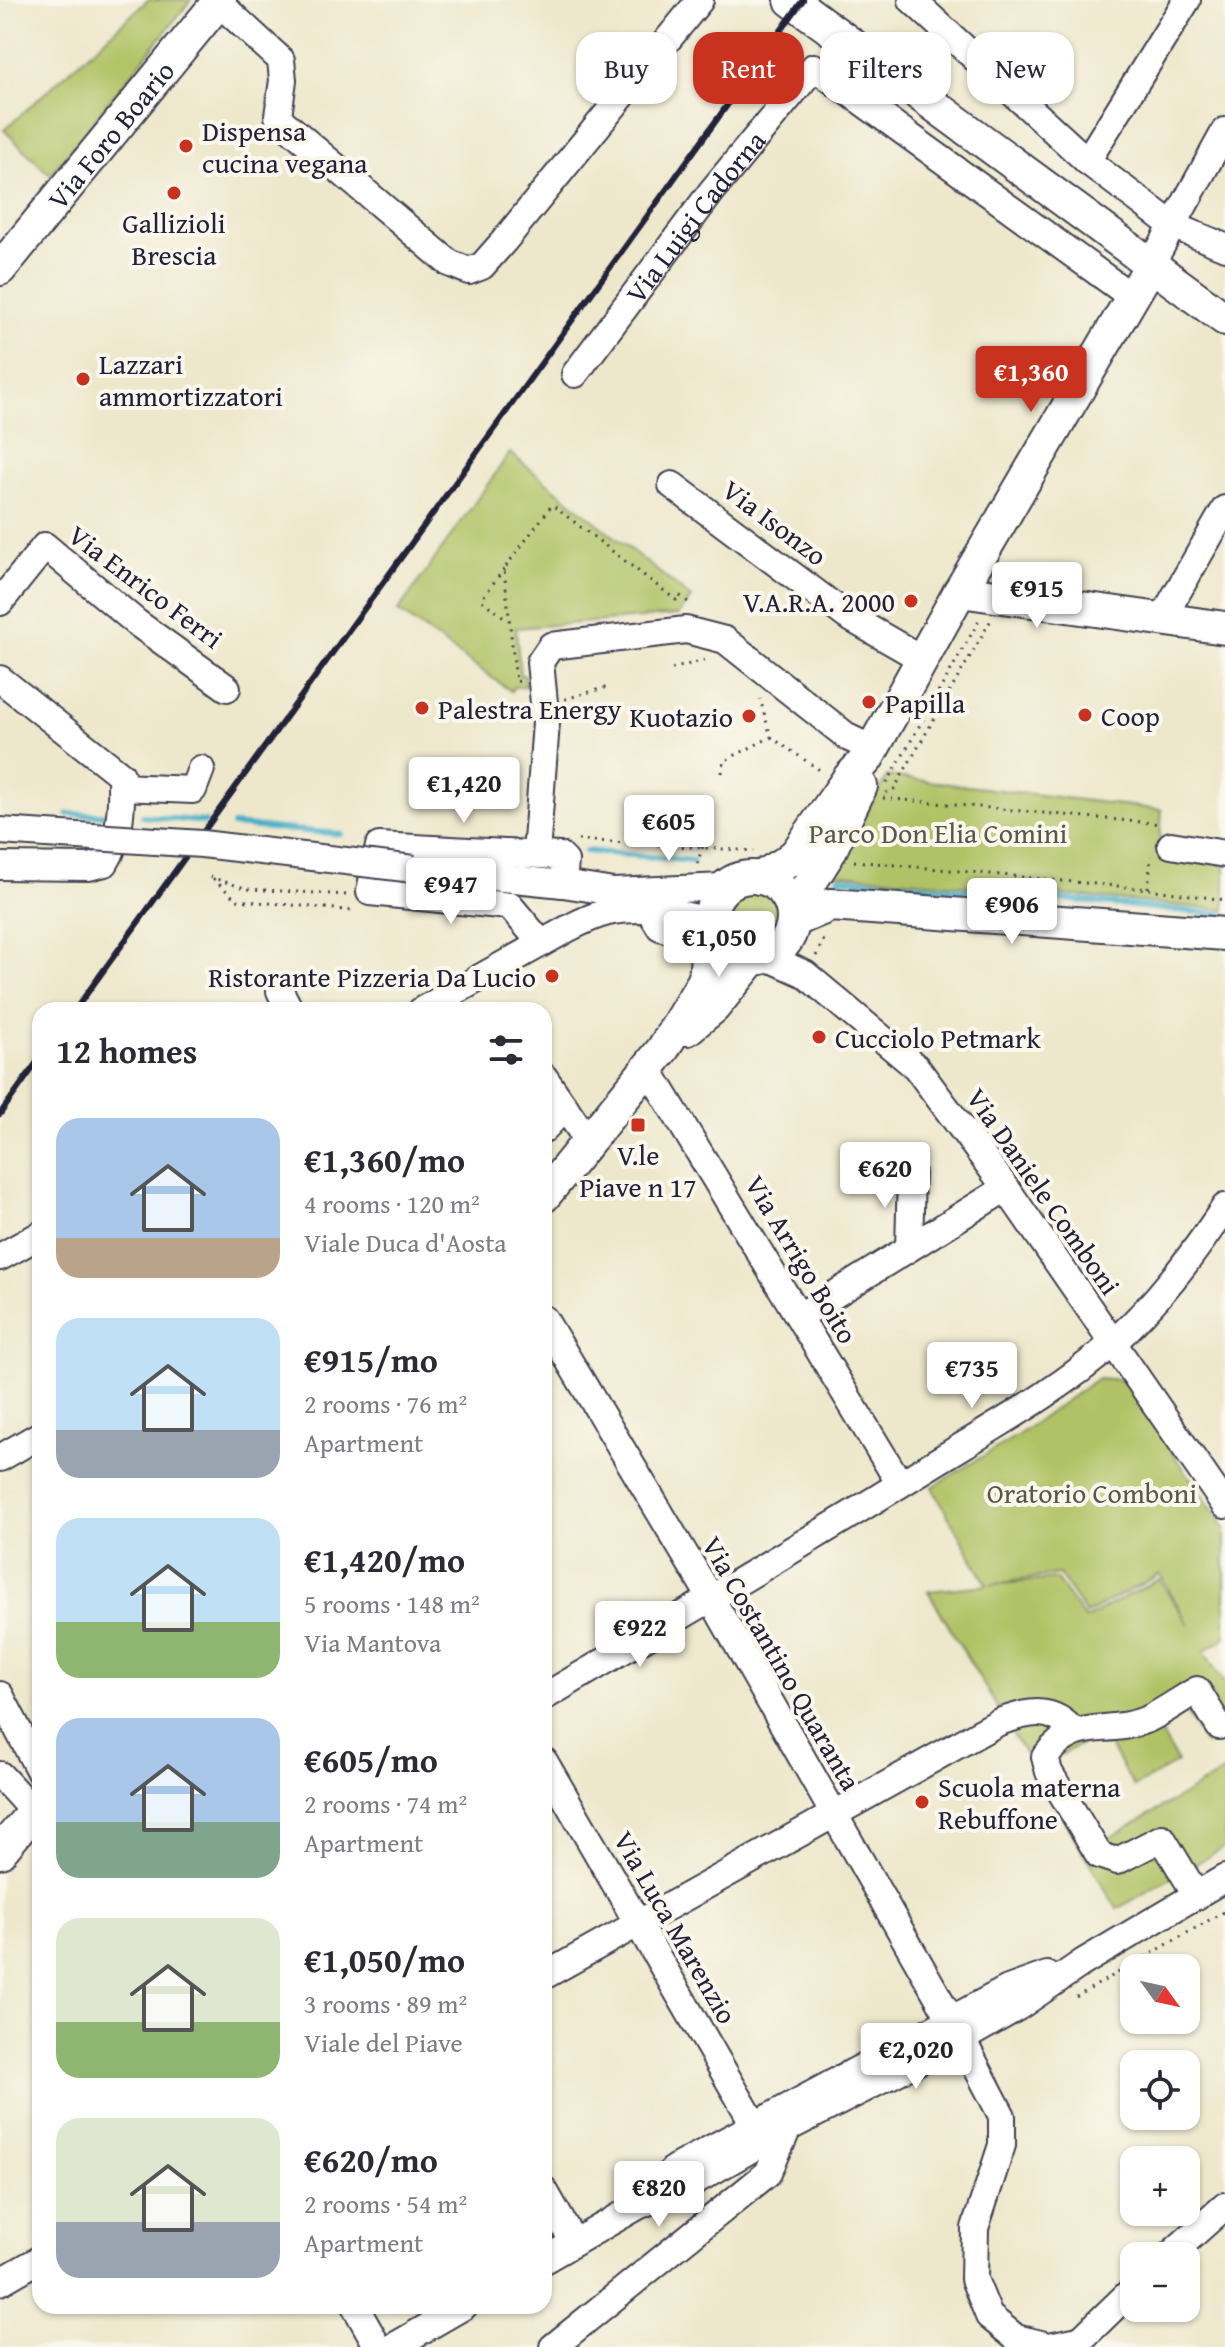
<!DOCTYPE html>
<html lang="en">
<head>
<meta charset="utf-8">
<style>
  body { margin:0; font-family:"Gentium Book Plus",serif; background:#f2f2f3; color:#2b2b33; height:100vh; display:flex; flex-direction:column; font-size:30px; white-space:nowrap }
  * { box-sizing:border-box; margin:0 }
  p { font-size:26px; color:#7c7c81 }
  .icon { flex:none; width:44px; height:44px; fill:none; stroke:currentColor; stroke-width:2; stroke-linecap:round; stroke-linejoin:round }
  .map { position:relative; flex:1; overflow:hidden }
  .drawer { position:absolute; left:32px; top:1002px; width:520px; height:1312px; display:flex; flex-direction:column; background:#fff; border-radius:24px; box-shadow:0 2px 6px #0004 }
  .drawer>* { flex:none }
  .top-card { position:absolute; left:576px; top:32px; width:528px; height:72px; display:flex; gap:16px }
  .needle { width:52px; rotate:123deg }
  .buttons { position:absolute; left:1120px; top:1954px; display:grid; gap:16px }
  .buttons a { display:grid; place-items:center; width:80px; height:80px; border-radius:16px; background:#fff; box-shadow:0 2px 6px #0004; font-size:40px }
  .price { position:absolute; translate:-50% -68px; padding:0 18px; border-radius:8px; background:#fff; color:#222; font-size:26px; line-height:52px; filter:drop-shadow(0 2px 4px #0008) }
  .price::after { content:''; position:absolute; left:50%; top:48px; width:24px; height:18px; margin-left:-12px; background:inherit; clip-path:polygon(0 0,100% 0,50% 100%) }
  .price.selected { background:#c8321e; color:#fff }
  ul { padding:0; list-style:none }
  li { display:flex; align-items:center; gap:24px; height:200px; padding:0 24px }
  li span { display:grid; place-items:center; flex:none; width:224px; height:160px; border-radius:24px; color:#555 }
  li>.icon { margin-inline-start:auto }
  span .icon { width:96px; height:96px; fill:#fffc; stroke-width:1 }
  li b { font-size:34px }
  h2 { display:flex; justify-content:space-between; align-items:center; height:96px; padding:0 24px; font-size:34px }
  .tag { padding:0 28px; border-radius:24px; background:#fff; box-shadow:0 2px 6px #0004; font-size:28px; line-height:72px }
  .tag.selected { background:#c8321e; color:#fff }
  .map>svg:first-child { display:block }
  .green { fill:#b0c265; stroke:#697250; stroke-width:2; fill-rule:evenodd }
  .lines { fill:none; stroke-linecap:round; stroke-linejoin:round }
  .stream { stroke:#47afc7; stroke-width:6 }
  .minor-casing { stroke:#404051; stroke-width:30 }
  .major-casing { stroke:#404051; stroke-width:36 }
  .path { stroke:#404051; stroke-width:3; stroke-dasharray:2 6; stroke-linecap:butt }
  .minor { stroke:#fff; stroke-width:26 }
  .major { stroke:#fff; stroke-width:32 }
  .rail { stroke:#22223b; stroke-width:6 }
  .minor-bridge-casing { stroke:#404051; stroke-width:30; stroke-linecap:butt }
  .minor-bridge { stroke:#fff; stroke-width:26 }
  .poi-dot { fill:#c8321e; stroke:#fbf7ec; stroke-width:3 }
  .labels { text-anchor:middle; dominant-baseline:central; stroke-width:8; stroke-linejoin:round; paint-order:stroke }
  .poi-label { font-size:28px; fill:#22223b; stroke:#fbf7ec; text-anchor:start }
  .street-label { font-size:28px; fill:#22223b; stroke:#fbf7ec }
  .park-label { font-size:28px; fill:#545a4a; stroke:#fbf7ec }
</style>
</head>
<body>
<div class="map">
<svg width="1225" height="2347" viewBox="0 0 1225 2347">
  <rect width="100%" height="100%" fill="#fbf7ec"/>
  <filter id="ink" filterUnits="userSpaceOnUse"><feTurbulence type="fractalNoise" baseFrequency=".0125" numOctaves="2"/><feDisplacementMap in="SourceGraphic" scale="16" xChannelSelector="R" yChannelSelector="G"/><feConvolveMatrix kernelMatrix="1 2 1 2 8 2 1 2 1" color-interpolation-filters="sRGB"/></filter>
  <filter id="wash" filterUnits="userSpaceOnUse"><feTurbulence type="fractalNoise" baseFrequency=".006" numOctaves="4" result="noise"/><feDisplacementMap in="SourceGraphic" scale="32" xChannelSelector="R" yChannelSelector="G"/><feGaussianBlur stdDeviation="1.8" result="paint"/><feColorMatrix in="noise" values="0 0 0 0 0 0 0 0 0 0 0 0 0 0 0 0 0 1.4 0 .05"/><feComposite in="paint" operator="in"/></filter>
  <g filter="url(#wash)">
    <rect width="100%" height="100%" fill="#ede7cb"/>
    <g class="green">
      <path d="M 148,0 L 191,0 L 50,175 L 4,130 Z"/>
      <path d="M 510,453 L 691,598 L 679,615 L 516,628 L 520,675 L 525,675 L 526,686 L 514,687 L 511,691 L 398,611 Z"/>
      <path d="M 887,776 L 1162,810 L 1159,854 L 1225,863 L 1225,910 L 832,873 Z"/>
      <circle cx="751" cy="917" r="29"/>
      <path d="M 1098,1378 L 1122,1380 L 1225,1528 L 1225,1638 L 1204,1651 L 1225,1685 L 1225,1732 L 1205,1744 L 1181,1704 L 1154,1720 L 1177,1762 L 1134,1787 L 1102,1733 L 1051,1760 L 1099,1844 L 1225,1771 L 1225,1847 L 1117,1909 L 928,1591 L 987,1585 L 932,1487 L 1018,1435 ZM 1059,1574 L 1086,1614 L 1160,1574 L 1189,1625 L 1159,1579 L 1085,1619 L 1056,1579 L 990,1585 Z"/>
    </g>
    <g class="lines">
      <g class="stream">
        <path d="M 68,814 L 105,815"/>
        <path d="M 143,816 L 205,822"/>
        <path d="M 233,825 L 341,834"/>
        <path d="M 586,851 L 693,861"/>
        <path d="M 839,878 L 1225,915"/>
      </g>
    </g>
  </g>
  <g filter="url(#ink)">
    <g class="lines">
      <defs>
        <g id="minor">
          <path d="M 912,0 L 1087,161 L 1172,225 L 1225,247"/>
          <path d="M 218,2 L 281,60 L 283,80 L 278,116 L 284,123 L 449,263 L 469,271 L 482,266 L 504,241 L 700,0"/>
          <path d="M 1087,161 L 1187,0"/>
          <path d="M 1151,265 L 1225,131"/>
          <path id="s1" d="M 575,374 L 712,191 L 814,67 L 1132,297"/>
          <path d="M 672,485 L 847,616 L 922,659"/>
          <path d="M 0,602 L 45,546 L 137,623 L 227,688"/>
          <path d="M 1162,619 L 1225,509"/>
          <path d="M 0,679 L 121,775 C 122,804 121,838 105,863 L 89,867 L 0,866"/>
          <path d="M 121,787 L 193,790 L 201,769"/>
          <path d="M 1171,845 L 1225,854"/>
          <path d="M 536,854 L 546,723 L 540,662 L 551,646 L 686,630 L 725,640 L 849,738 L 873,749"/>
          <path d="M 414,869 L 563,884 L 614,892 L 724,887"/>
          <path d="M 643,906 L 696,918 L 711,928"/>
          <path d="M 541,943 L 510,906 L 370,892 L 379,846 L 560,856 L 565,861 L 563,884"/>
          <path d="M 767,957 L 805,974 L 916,1067 L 1006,1188 L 1225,1505"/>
          <path d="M 280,991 L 290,1010"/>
          <path d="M 422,1010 L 569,928 C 600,912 614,908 649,909 L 660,927 L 690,937 L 704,955 L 702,979"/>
          <path d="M 648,1068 L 900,1484"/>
          <path d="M 544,1077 L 588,1141"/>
          <path d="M 544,1129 L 565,1107"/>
          <path d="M 909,1248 L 911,1173"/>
          <path d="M 0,1257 L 40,1235"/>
          <path d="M 800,1316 L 1006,1188"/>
          <path d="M 544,1319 L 711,1598 L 962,2039 L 1002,2116 L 1002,2145 L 975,2228 L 974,2279 L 989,2316 L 1016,2338 L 1049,2346 L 1079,2340"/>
          <path d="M 0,1458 L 40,1435"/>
          <path d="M 0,1695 L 40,1772"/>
          <path d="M 544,1697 C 671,1622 798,1548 923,1470 C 987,1430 1057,1393 1114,1342 C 1158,1302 1192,1256 1225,1207"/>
          <path d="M 544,1761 L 754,2124"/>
          <path d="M 0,1775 L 34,1812"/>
          <path d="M 1197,1896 L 1162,1838 L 1117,1861 L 1099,1855 L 1049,1772 L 1045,1757 C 1077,1715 1105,1737 1148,1719 C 1165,1711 1181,1699 1197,1690 L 1219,1726"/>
          <path d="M 544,1976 L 999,1722 C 1028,1712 1052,1705 1074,1732"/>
          <path d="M 544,2190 L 574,2243"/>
          <path d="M 646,2198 L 675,2168 L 1008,1989 L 1047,1975"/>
          <path d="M 1169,2256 L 1225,2206"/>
          <path d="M 544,2260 L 638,2206 L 688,2185 L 788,2128 L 962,2039 L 1018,2007 L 1082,1963 L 1225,1878"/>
          <path d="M 0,2282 L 40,2259"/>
          <path d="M 355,2306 L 378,2347"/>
          <path d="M 393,2347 L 464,2306"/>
          <path d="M 553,2347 L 768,2173 L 788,2128"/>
          <path d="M 1073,2347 L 1134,2288"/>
        </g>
        <g id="major">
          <path d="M 791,0 L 1225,319"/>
          <path id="s2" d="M 0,269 L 220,0"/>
          <path d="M 960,591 L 1225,628"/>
          <circle cx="752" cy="918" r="41"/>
          <path d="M 760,878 L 785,863 L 796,854 L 849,778 L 867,759 L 960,591 L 1151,265"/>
          <path d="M 793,910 L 829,853 L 861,786"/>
          <path d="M 793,921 L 831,905 L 1225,934"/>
          <path d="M 687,1029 L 714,1007 L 752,960"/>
          <path d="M 544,1196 L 663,1049 L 708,974 L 717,941"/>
          <path d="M 0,1852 L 40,1804"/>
        </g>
      </defs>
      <use href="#minor" class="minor-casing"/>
      <use href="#major" class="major-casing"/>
      <g class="path">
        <path d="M 504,569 L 481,600 L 508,620"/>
        <path d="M 672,669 L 704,660"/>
        <path d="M 519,681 L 516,682 L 504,569 L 552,505 L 676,600 L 679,595 L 688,602"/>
        <path d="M 565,699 L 611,686"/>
        <path d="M 771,737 L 821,771"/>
        <path d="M 722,773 L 724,761 L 771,737 L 760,699"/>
        <path d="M 887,783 L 980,619"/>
        <path d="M 886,793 L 894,789 L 991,620"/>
        <path d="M 883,798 L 1161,824"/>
        <path d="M 578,840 L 754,851"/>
        <path d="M 854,861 L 1148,889 L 1225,900"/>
        <path d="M 697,864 L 713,815"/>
        <path d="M 210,877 L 248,889 L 348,895"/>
        <path d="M 213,879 L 237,900 L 356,911"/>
        <path d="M 1148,888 L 1151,856"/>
        <path d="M 816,956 L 825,937"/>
        <path d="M 1076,1997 L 1225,1911"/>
      </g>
      <use href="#minor" class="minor"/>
      <use href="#major" class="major"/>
      <g class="rail">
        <path d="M 75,1010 L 803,0"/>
        <path d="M 0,1114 L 40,1058"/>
      </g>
      <defs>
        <path id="minor-bridge" d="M 0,831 L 202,844 L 414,869"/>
      </defs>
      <use href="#minor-bridge" class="minor-bridge-casing"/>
      <use href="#minor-bridge" class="minor-bridge"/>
    </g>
  </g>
  <g class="poi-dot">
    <circle cx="186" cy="146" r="8"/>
    <circle cx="174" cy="193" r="8"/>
    <circle cx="83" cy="379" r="8"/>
    <circle cx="911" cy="601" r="8"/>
    <circle cx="869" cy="702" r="8"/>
    <circle cx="422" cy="708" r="8"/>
    <circle cx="1085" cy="715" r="8"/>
    <circle cx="749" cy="716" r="8"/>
    <circle cx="552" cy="976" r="8"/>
    <circle cx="819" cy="1037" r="8"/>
    <rect x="630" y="1117" width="16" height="16" rx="4"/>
    <circle cx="922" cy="1802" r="8"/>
  </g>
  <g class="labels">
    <g class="poi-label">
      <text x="202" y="130">Dispensa<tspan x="202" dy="32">cucina vegana</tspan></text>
      <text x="174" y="222" text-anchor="middle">Gallizioli<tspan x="174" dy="32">Brescia</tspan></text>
      <text x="99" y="363">Lazzari<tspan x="99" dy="32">ammortizzatori</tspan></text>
      <text x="895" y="601" text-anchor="end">V.A.R.A. 2000</text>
      <text x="885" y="702">Papilla</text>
      <text x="438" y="708">Palestra Energy</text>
      <text x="1101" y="715">Coop</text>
      <text x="733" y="716" text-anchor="end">Kuotazio</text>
      <text x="536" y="976" text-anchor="end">Ristorante Pizzeria Da Lucio</text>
      <text x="835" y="1037">Cucciolo Petmark</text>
      <text x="638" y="1154" text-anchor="middle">V.le<tspan x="638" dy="32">Piave n 17</tspan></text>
      <text x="938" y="1786">Scuola materna<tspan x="938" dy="32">Rebuffone</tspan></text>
    </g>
    <g class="street-label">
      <text stroke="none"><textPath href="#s2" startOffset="174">Via Foro Boario</textPath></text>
      <text stroke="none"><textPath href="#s1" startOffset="198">Via Luigi Cadorna</textPath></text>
      <text transform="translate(775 522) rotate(37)">Via Isonzo</text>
      <text transform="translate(146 586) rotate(37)">Via Enrico Ferri</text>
      <text transform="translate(1044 1191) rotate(55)">Via Daniele Comboni</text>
      <text transform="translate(802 1259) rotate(59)">Via Arrigo Boito</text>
      <text transform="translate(782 1663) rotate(60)">Via Costantino Quaranta</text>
      <text transform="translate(676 1927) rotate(60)">Via Luca Marenzio</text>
    </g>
    <g class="park-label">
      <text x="938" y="832">Parco Don Elia Comini</text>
      <text x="1092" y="1492">Oratorio Comboni</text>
    </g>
  </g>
</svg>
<div class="buttons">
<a><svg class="needle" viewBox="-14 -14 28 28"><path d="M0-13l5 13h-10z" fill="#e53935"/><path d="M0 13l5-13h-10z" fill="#7c7c81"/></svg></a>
<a><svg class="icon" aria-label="locate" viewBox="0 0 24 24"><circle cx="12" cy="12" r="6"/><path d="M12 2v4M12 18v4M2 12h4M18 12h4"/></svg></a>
<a>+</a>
<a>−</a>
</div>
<b class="price selected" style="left:1031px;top:414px">€1,360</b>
<b class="price" style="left:1037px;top:630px">€915</b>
<b class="price" style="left:464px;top:825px">€1,420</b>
<b class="price" style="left:669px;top:863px">€605</b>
<b class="price" style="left:451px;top:926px">€947</b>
<b class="price" style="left:1012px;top:946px">€906</b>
<b class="price" style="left:719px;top:979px">€1,050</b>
<b class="price" style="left:885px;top:1210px">€620</b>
<b class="price" style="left:972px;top:1410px">€735</b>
<b class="price" style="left:640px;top:1669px">€922</b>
<b class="price" style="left:916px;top:2091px">€2,020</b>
<b class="price" style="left:659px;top:2229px">€820</b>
<div class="top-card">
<a class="tag">Buy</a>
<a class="tag selected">Rent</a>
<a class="tag">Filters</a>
<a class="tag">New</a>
</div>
<section class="drawer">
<h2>12 homes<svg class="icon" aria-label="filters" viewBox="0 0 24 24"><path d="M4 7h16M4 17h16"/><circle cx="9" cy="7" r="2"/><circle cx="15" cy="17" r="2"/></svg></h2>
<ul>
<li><span style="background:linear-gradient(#a9c7e8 75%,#b9a48a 0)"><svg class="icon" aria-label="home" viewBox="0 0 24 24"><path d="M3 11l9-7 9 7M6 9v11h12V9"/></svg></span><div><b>€1,360/mo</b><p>4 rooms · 120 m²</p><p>Viale Duca d'Aosta</p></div></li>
<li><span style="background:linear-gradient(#bfe0f5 70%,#9aa5b1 0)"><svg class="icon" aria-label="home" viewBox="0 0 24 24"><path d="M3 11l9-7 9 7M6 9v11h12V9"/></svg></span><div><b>€915/mo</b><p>2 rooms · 76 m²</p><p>Apartment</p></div></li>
<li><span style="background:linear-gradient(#bfe0f5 65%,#8fb573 0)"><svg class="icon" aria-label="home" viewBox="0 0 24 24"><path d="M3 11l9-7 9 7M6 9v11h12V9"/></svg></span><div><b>€1,420/mo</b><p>5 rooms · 148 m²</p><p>Via Mantova</p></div></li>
<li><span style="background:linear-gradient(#a9c7e8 65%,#7fa58c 0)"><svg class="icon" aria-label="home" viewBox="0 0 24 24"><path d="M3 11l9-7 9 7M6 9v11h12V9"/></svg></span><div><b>€605/mo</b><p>2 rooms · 74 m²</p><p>Apartment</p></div></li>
<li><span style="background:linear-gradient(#dfe7d0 65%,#8fb573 0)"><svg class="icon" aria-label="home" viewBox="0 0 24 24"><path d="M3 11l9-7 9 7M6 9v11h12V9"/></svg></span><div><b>€1,050/mo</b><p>3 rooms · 89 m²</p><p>Viale del Piave</p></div></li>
<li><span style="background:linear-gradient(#dfe7d0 65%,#9aa5b1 0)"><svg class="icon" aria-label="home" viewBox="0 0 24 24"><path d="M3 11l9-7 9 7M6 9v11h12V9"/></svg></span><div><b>€620/mo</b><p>2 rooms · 54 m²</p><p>Apartment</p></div></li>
</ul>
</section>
</div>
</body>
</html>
